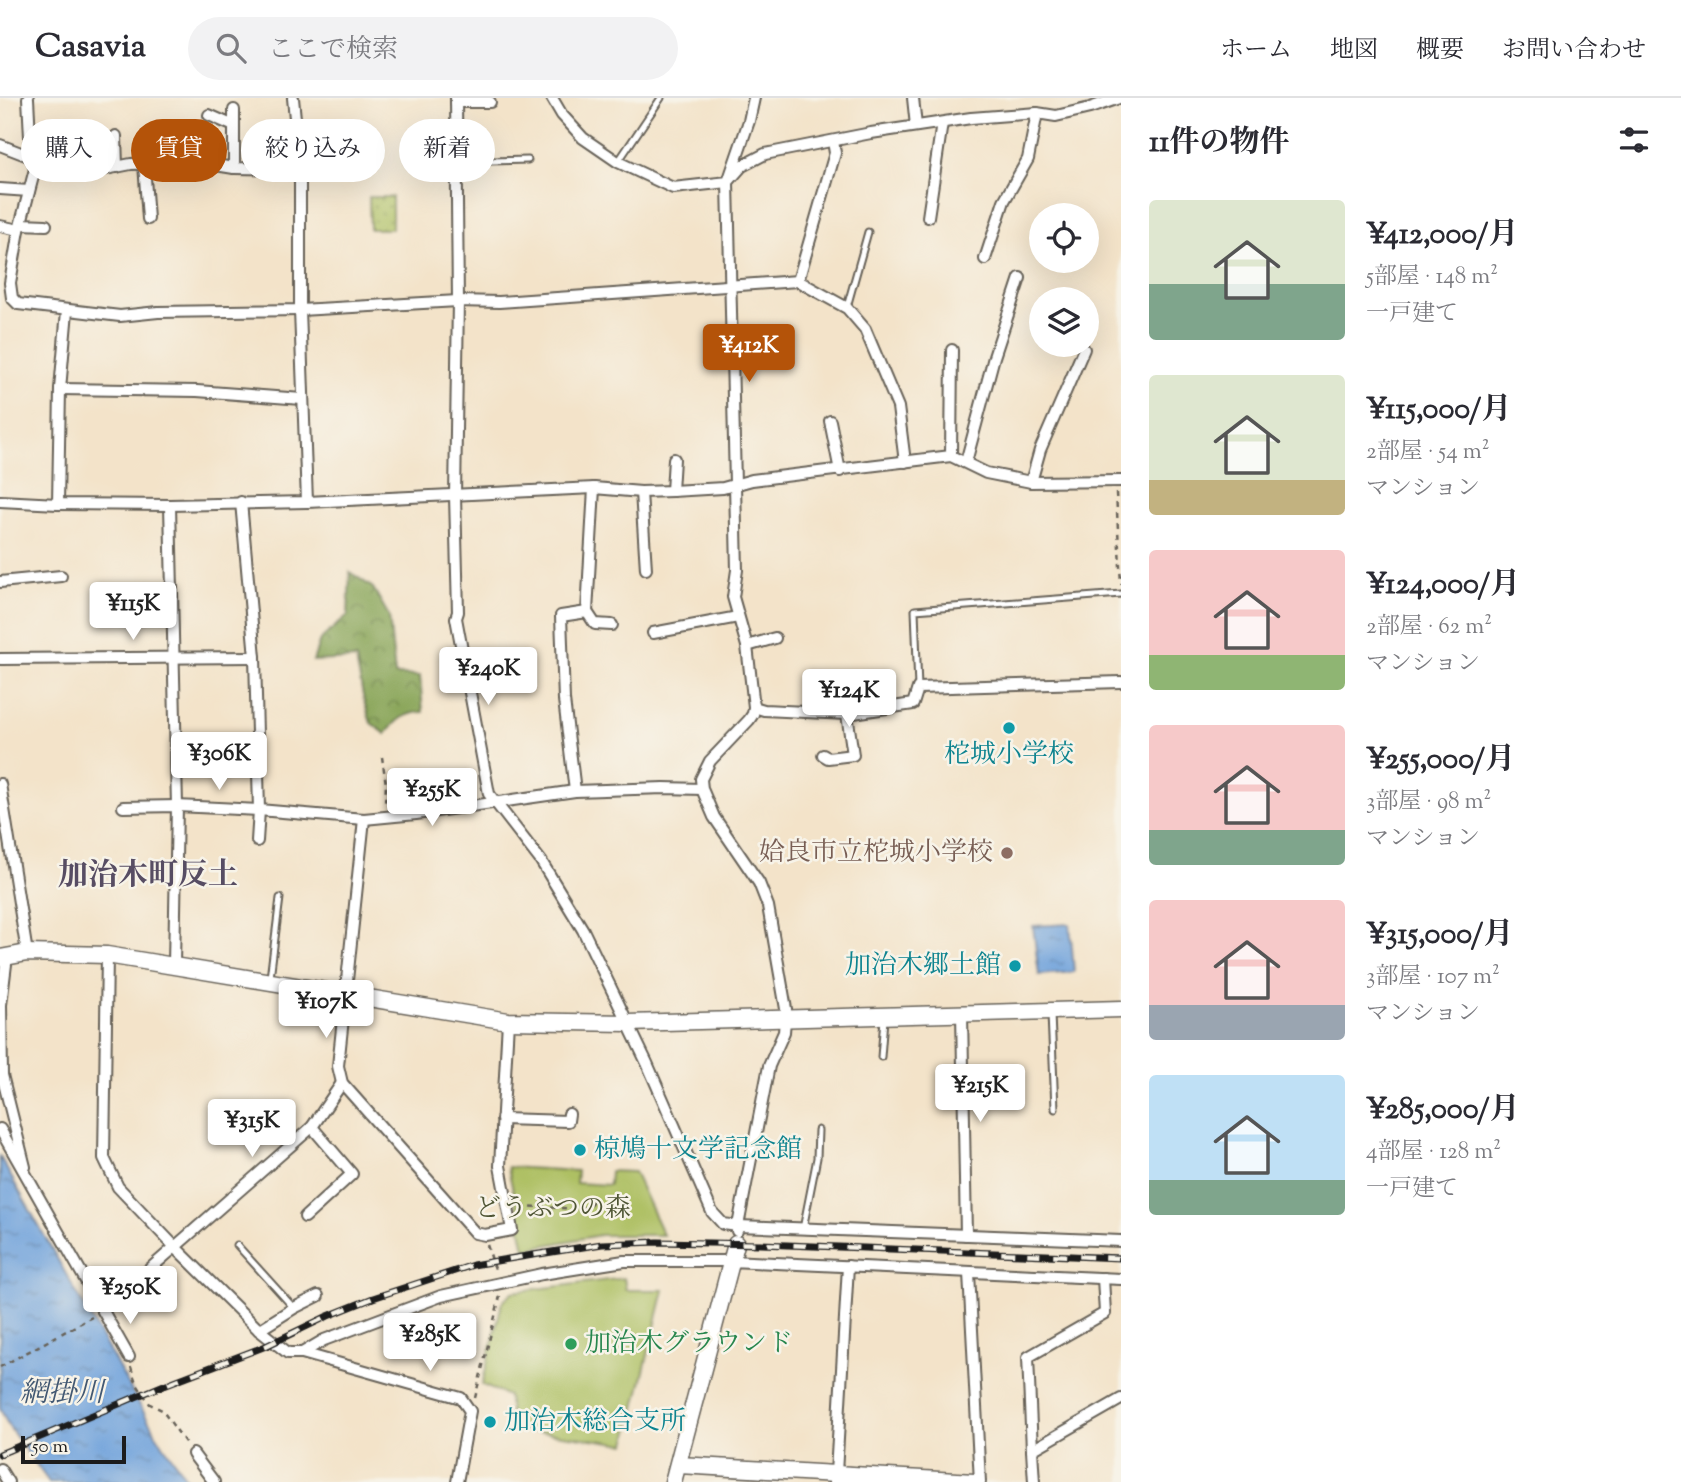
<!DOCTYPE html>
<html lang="ja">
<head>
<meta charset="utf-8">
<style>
  body { margin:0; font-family:"Sorts Mill Goudy","Noto Serif JP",serif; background:#f2f2f3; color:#2b2b33; height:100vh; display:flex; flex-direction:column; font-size:26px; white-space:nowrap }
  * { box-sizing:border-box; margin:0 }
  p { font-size:23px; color:#7c7c81 }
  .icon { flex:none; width:38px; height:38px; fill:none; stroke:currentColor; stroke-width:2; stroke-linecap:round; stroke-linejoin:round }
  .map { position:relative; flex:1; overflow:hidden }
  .sheet { display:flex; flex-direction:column; background:#fff; width:560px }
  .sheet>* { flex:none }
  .banner { position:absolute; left:21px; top:21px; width:665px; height:63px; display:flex; gap:14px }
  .tools { position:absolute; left:1029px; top:105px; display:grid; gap:14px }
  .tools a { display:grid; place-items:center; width:70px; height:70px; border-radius:50%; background:#fff; box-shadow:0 7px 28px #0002; font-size:35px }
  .scale { position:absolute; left:21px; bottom:18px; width:105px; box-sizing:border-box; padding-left:7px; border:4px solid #1c1c1c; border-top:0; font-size:19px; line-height:24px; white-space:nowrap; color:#1c1c1c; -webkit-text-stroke:5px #f7f3e8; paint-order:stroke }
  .price { position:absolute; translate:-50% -60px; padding:0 16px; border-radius:7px; background:#fff; color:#222; font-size:23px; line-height:46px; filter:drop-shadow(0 2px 4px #0008) }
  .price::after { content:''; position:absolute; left:50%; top:42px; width:21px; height:16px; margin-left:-10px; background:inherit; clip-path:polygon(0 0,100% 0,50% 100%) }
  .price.selected { background:#b45309; color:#fff }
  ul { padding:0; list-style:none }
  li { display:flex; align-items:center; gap:21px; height:175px; padding:0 28px }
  li span { display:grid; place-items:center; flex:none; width:196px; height:140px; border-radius:7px; color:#555 }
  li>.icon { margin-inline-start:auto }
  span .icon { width:84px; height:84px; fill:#fffc; stroke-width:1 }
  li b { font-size:30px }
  h2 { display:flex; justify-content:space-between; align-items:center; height:84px; padding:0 28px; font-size:30px }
  .tag { padding:0 24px; border-radius:32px; background:#fff; box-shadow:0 7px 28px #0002; font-size:24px; line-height:63px }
  .tag.selected { background:#b45309; color:#fff }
  header { display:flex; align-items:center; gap:42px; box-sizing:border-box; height:98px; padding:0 35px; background:#fff; border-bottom:2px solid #e1e1e2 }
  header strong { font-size:33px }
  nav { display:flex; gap:38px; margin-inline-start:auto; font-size:24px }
  .search { width:490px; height:63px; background:#f2f2f3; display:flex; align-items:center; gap:18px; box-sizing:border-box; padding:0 24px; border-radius:38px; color:#7c7c81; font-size:26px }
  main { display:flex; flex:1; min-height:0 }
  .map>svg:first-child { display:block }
  .grass { fill:url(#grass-dots); stroke:#656e40; stroke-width:2 }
  .forest { fill:url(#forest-crowns); stroke:#53613b; stroke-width:2 }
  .park { fill:#aec064; stroke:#656e40; stroke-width:2 }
  .water { fill:url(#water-ripples); stroke:#465f7c; stroke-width:2 }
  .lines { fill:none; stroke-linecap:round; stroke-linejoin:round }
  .lane-casing { stroke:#676259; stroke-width:9 }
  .street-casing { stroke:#676259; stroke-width:14 }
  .secondary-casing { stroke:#676259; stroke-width:19 }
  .path { stroke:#676259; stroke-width:2.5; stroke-dasharray:5 5; stroke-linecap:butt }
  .lane { stroke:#fff; stroke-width:5 }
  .street { stroke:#fff; stroke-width:10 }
  .secondary { stroke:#fff; stroke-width:16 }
  .rail-casing { stroke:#1c1c1c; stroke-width:7 }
  .rail { stroke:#f7f3e8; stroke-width:4.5; stroke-dasharray:13; stroke-linecap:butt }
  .culture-dot { fill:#0f9aa8; stroke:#f7f3e8; stroke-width:2.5 }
  .education-dot { fill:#8d6e63; stroke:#f7f3e8; stroke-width:2.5 }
  .leisure-dot { fill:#2e9e5b; stroke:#f7f3e8; stroke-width:2.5 }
  .labels { text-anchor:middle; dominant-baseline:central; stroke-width:5; stroke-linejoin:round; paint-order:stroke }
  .culture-label { font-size:26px; fill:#0d838f; stroke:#f7f3e8; text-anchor:start }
  .education-label { font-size:26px; fill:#785e54; stroke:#f7f3e8; text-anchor:end }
  .park-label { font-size:26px; fill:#4f5535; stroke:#f7f3e8 }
  .leisure-label { font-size:26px; fill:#27864d; stroke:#f7f3e8; text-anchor:start }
  .water-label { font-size:28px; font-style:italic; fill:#425872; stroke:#f7f3e8 }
  .quarter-label { font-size:30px; font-weight:bold; fill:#574d63; stroke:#f7f3e8 }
</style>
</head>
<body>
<header>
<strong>Casavia</strong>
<div class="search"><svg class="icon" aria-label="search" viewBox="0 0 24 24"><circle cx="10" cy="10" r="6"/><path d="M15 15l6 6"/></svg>ここで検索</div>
<nav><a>ホーム</a><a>地図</a><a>概要</a><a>お問い合わせ</a></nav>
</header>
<main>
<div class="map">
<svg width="1121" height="1384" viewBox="0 0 1121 1384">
  <defs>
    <pattern id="grass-dots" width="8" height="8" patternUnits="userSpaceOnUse" patternTransform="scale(1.75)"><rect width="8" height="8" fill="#aec064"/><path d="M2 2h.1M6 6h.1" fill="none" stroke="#95a456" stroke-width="1.8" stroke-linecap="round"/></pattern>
    <pattern id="forest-crowns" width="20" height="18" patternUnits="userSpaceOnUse" patternTransform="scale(1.75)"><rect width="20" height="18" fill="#8aa65a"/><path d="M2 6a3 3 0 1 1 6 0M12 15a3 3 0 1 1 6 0" fill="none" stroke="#70864a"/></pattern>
    <pattern id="water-ripples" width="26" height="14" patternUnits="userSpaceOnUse" patternTransform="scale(1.75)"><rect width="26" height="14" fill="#70a2db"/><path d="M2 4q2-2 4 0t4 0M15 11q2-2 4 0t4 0" fill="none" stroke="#5b83b1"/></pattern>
  </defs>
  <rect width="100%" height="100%" fill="#f7f3e8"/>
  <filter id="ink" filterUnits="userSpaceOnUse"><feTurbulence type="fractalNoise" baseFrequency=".0143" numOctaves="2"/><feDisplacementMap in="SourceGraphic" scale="14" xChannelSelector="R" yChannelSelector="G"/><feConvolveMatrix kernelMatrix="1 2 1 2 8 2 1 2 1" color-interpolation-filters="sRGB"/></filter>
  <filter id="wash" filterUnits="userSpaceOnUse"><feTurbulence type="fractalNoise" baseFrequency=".00686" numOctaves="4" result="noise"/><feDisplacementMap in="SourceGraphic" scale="28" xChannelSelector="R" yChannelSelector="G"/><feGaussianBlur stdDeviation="1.57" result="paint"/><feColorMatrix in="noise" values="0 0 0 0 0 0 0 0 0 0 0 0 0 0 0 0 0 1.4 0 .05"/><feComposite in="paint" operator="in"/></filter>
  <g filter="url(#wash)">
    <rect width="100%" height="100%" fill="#f3e3c9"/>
    <path class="grass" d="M 369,99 L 392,99 L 392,131 L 370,131 Z"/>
    <path class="forest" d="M 350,474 L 373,490 L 389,518 L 395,577 L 420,578 L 423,614 C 404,615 397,621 386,636 L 371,625 L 364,603 L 356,561 L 313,563 L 320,542 L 348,517 Z"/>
    <g class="park">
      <path d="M 508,1069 L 577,1073 L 576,1085 L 609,1087 L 610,1073 L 634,1074 L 663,1137 L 600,1137 L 525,1151 Z"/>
      <path d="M 624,1180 L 626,1192 L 664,1192 L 626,1346 L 512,1330 L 508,1298 L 482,1287 L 502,1205 L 512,1194 Z"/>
    </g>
    <g class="water">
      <path d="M 1070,826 L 1074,874 L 1039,877 L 1033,828 Z"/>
      <path d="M 0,1059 L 156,1336 L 189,1384 L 49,1384 L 9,1329 L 0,1310 Z"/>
    </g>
  </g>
  <g filter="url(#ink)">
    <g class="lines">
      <defs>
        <g id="lane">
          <path d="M 457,64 L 528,62"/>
          <path d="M 618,64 L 661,0"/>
          <path d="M 847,209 L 868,134"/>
          <path d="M 918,590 L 915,512 L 1121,496"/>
          <path d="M 270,880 L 280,800"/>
          <path d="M 1051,916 L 1055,1011"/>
          <path d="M 881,959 L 884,921"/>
          <path d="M 803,1131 L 817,1060 L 818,1032"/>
          <path d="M 237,1147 L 293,1209"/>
        </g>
        <g id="street">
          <path d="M 28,0 L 31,59 L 35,71 L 19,132 L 10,185 L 12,200 L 18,206 L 120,218 L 158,214 L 300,212 L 458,203 L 499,204 L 798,183 L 847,210 L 865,231 L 898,309 L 905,364"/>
          <path d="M 293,0 L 300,71 L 300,212 L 307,404"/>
          <path d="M 456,0 L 458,203 L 455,398 L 458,514 L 456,520 L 489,696 L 541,763 L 583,832 L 647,965 L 712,1114 L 723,1126 L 738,1128 L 1121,1143"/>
          <path d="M 552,0 L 562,17 L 583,40 L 618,64 L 673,90 L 728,84 L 749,23 L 754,0"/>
          <path d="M 913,0 L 916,28"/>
          <path d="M 456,4 L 490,4"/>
          <path d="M 234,12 L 234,70"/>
          <path d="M 209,17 L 234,28"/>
          <path d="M 296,34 L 347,35"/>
          <path d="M 116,38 L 117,69"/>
          <path d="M 78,46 L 78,72"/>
          <path d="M 0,47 L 31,59"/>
          <path d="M 144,66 L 148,121"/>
          <path d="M 35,71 L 101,72 L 131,66 L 197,64 L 234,70 L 300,71"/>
          <path d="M 0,91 L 29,93"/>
          <path d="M 928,119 L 942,25"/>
          <path d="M 21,126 L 46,127"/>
          <path d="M 0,128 L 19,132"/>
          <path d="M 985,161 L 1004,103 L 1028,61 L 1037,15"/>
          <path d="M 798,183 L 835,55 L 833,43"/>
          <path d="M 60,291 L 197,293 L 302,301"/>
          <path d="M 830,323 L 840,373"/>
          <path d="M 951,358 L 952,252"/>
          <path d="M 966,364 L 994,259 L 1020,180"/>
          <path d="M 1031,384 L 1040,352 L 1084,251"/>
          <path d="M 672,393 L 674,361"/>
          <path d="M 641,394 L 646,471"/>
          <path d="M 0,403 L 58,406 L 170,407 L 307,404 L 594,390 L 641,394 L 672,393 L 723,390 L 752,382 L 951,358 L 986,375 L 1031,384 L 1121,383"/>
          <path d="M 241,404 L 255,559 L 259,712 L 257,743"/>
          <path d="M 58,406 L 60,291 L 67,213"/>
          <path d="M 170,407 L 177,708 L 174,866"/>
          <path d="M 0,484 L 61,478"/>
          <path d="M 587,514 L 595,526 L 612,527"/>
          <path d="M 653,535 L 738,519"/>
          <path d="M 747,548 L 775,540"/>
          <path d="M 0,561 L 255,559"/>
          <path d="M 754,609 L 764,612 L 847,616 L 913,606 L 918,590 L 1121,584"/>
          <path d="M 823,657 L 828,660 L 853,657 L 847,616"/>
          <path d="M 0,686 L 27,855"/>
          <path d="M 575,693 L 564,602 L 561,518 L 587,514 L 594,390"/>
          <path d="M 123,709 L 177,708 L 259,712 L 364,721 L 416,716 L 575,693 L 664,690 L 702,691"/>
          <path d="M 364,721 L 338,968 L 342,985 L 475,1135 L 485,1137 L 512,1132 L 500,1068 L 508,923"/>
          <path d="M 107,857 L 104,1060 L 118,1089 L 175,1149 L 259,1232 L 288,1255 L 302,1255 L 461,1300 L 470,1313 L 457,1384"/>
          <path d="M 7,858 L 1,907 L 2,977 L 25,1069"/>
          <path d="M 962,915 L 966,1137"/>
          <path d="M 502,1021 L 568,1023 L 569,1016"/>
          <path d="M 0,1031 L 129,1259"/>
          <path d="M 305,1119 L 352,1076 L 312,1029"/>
          <path d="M 737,1133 L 769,968 L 784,934 L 786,911 L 768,808 L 759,785 L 714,719 L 702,691 L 701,681 L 710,663 L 749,622 L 753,616 L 754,609 L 747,548 L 733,499 L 737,472 L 728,84 L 742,68 L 765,56 L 871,35 L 971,20 L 1037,15 L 1056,18 L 1090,10 L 1119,0"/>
          <path d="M 969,1175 L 980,1384"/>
          <path d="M 104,1211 L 312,1029 L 342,985"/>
          <path d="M 259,1232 L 294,1210 L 318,1198"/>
          <path d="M 302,1255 L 324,1242 L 441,1198 L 542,1176 L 624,1163 L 731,1163 L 1121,1181"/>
          <path d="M 1032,1352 L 1028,1259 L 1105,1215 L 1103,1180"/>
          <path d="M 193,1356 L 214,1384"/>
          <path d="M 0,1371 L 8,1384"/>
          <path d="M 834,1384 L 836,1375 L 848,1168"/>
          <path d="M 1034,1384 L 1032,1352 L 1121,1301"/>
        </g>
        <g id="secondary">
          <path d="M 0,860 L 27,855 L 107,857 L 508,923 L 628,925 L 1121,911"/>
          <path d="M 679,1367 L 974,1384"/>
          <path d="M 673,1384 L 736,1146"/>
        </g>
      </defs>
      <use href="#lane" class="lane-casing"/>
      <use href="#street" class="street-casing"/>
      <use href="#secondary" class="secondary-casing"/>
      <g class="path">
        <path d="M 1116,395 L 1121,486"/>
        <path d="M 382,659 L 386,686 L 385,706"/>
        <path d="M 521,1108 L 579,1111 L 589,1108 L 595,1100"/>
        <path d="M 487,1147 L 496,1174"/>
        <path d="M 0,1269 L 92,1219"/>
        <path d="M 131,1269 L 136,1285 L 150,1306 L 162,1312 L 187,1347"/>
        <path d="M 475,1300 L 500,1198"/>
      </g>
      <use href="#lane" class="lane"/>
      <use href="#street" class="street"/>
      <use href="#secondary" class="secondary"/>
      <defs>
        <path id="rail" d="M 0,1356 L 164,1287 L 266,1248 L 328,1218 L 373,1200 L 473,1167 L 502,1162 L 602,1146 L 658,1144 L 761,1146 L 1121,1160"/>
      </defs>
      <use href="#rail" class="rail-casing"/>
      <use href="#rail" class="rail"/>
    </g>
  </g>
  <g class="culture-dot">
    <circle cx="1009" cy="630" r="7"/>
    <circle cx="1015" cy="868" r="7"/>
    <circle cx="580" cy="1052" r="7"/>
    <circle cx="490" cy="1324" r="7"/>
  </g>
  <circle class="education-dot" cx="1007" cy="755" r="7"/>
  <circle class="leisure-dot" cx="571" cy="1246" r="7"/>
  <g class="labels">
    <g class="culture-label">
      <text x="1009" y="657" text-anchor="middle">柁城小学校</text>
      <text x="1001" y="868" text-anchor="end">加治木郷土館</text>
      <text x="594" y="1052">椋鳩十文学記念館</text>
      <text x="504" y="1324">加治木総合支所</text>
    </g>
    <g class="education-label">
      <text x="993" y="755">姶良市立柁城小学校</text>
    </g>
    <g class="park-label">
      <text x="553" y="1111">どうぶつの森</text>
    </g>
    <g class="leisure-label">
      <text x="585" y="1246">加治木グラウンド</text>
    </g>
    <g class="water-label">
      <text x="62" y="1296">網掛川</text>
    </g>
    <g class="quarter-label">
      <text x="148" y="778">加治木町反土</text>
    </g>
  </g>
</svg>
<div class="tools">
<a><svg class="icon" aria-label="locate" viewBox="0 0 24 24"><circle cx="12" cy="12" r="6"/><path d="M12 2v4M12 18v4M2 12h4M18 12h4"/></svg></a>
<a><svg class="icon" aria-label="layers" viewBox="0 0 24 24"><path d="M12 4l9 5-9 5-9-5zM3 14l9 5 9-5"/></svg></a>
</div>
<div class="scale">50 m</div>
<b class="price selected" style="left:749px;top:286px">¥412K</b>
<b class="price" style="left:133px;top:544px">¥115K</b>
<b class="price" style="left:488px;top:609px">¥240K</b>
<b class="price" style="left:849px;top:631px">¥124K</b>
<b class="price" style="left:219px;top:694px">¥306K</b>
<b class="price" style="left:432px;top:730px">¥255K</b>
<b class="price" style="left:326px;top:942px">¥107K</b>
<b class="price" style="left:980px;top:1026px">¥215K</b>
<b class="price" style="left:252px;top:1061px">¥315K</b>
<b class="price" style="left:130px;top:1228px">¥250K</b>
<b class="price" style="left:430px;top:1275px">¥285K</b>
<div class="banner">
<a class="tag">購入</a>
<a class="tag selected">賃貸</a>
<a class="tag">絞り込み</a>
<a class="tag">新着</a>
</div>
</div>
<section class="sheet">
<h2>11件の物件<svg class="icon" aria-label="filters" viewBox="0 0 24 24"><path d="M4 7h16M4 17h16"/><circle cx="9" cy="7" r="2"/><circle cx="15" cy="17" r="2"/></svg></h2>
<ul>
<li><span style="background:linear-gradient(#dfe7d0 60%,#7fa58c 0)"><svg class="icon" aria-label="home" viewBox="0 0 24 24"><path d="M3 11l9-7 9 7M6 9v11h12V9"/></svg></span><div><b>¥412,000/月</b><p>5部屋 · 148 m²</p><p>一戸建て</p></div></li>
<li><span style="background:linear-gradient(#dfe7d0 75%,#c2b280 0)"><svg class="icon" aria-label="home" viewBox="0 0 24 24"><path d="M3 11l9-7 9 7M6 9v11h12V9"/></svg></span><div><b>¥115,000/月</b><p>2部屋 · 54 m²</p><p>マンション</p></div></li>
<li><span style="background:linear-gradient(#f6c9c9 75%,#8fb573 0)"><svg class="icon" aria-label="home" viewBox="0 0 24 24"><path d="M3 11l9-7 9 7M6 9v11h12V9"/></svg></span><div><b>¥124,000/月</b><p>2部屋 · 62 m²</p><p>マンション</p></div></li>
<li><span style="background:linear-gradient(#f6c9c9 75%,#7fa58c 0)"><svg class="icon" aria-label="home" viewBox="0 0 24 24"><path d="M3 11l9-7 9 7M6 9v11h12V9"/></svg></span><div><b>¥255,000/月</b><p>3部屋 · 98 m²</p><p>マンション</p></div></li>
<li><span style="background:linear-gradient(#f6c9c9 75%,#9aa5b1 0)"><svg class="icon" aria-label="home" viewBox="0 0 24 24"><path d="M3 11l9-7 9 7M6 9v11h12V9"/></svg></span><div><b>¥315,000/月</b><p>3部屋 · 107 m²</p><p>マンション</p></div></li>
<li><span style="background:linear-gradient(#bfe0f5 75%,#7fa58c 0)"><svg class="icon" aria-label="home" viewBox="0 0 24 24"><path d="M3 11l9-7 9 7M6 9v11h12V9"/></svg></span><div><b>¥285,000/月</b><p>4部屋 · 128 m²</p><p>一戸建て</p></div></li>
</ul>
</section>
</main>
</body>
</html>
